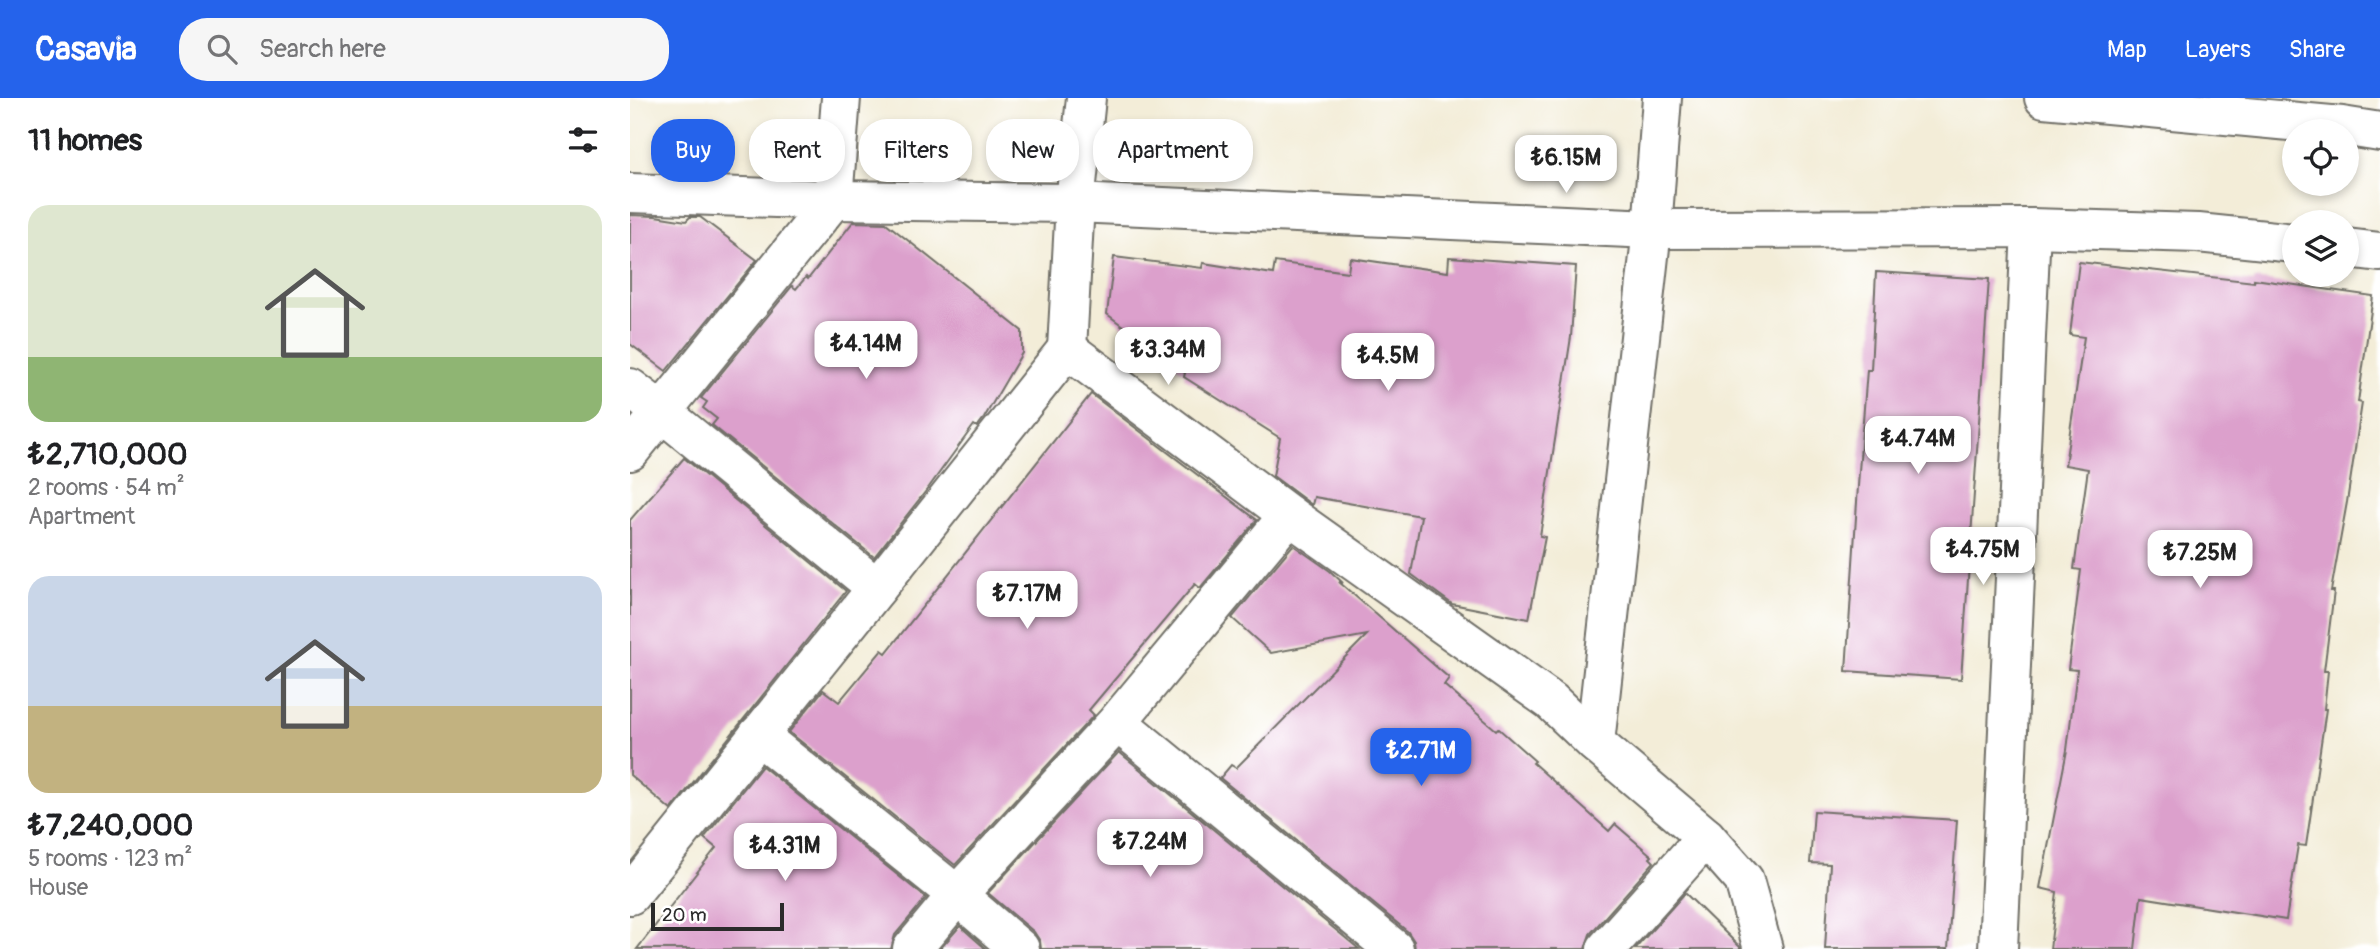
<!DOCTYPE html>
<html lang="en">
<head>
<meta charset="utf-8">
<style>
  body { margin:0; font-family:Pangolin,sans-serif; background:#f6f6f6; color:#202124; height:100vh; display:flex; flex-direction:column; font-size:26px; white-space:nowrap }
  * { box-sizing:border-box; margin:0 }
  p { font-size:23px; color:#757577 }
  .icon { flex:none; width:38px; height:38px; fill:none; stroke:currentColor; stroke-width:2; stroke-linecap:round; stroke-linejoin:round }
  .map { position:relative; flex:1; overflow:hidden }
  .drawer { display:flex; flex-direction:column; background:#fff; width:630px }
  .drawer>* { flex:none }
  .banner { position:absolute; left:21px; top:21px; width:665px; height:63px; display:flex; gap:14px }
  .fabs { position:absolute; left:1652px; top:21px; display:grid; gap:14px }
  .fabs a { display:grid; place-items:center; width:77px; height:77px; border-radius:50%; background:#fff; box-shadow:0 4px 10px #0003; font-size:35px }
  .scale { position:absolute; left:21px; bottom:18px; width:133px; box-sizing:border-box; padding-left:7px; border:4px solid #2b2b2b; border-top:0; font-size:19px; line-height:24px; white-space:nowrap; color:#2b2b2b; -webkit-text-stroke:5px #fff; paint-order:stroke }
  .price { position:absolute; translate:-50% -60px; padding:0 16px; border-radius:14px; background:#fff; color:#222; font-size:23px; line-height:46px; filter:drop-shadow(0 2px 4px #0008) }
  .price::after { content:''; position:absolute; left:50%; top:42px; width:21px; height:16px; margin-left:-10px; background:inherit; clip-path:polygon(0 0,100% 0,50% 100%) }
  .price.on { background:#2563eb; color:#fff }
  ul { padding:0; list-style:none }
  li { display:grid; align-content:center; gap:14px; height:371px; padding:0 28px }
  li span { display:grid; place-items:center; height:217px; border-radius:21px; color:#555 }
  li>.icon { margin-inline-start:auto }
  span .icon { width:126px; height:126px; fill:#fffc; stroke-width:1 }
  li b { font-size:30px }
  h2 { display:flex; justify-content:space-between; align-items:center; height:84px; padding:0 28px; font-size:30px }
  .pill { padding:0 24px; border-radius:28px; background:#fff; box-shadow:0 4px 10px #0003; font-size:24px; line-height:63px }
  .pill.on { background:#2563eb; color:#fff }
  header { display:flex; align-items:center; gap:42px; box-sizing:border-box; height:98px; padding:0 35px; background:#2563eb; color:#fff }
  header strong { font-size:33px }
  nav { display:flex; gap:38px; margin-inline-start:auto; font-size:24px }
  .search { width:490px; height:63px; background:#f6f6f6; display:flex; align-items:center; gap:18px; box-sizing:border-box; padding:0 24px; border-radius:28px; color:#757577; font-size:26px }
  main { display:flex; flex:1; min-height:0 }
  .map>svg:first-child { display:block }
  .building { fill:#dca0cc }
  .lines { fill:none; stroke-linecap:round; stroke-linejoin:round }
  .street-casing { stroke:#716f68; stroke-width:42 }
  .secondary-casing { stroke:#716f68; stroke-width:42 }
  .street { stroke:#fff; stroke-width:38 }
  .secondary { stroke:#fff; stroke-width:38 }
</style>
</head>
<body>
<header>
<strong>Casavia</strong>
<div class="search"><svg class="icon" aria-label="search" viewBox="0 0 24 24"><circle cx="10" cy="10" r="6"/><path d="M15 15l6 6"/></svg>Search here</div>
<nav><a>Map</a><a>Layers</a><a>Share</a></nav>
</header>
<main>
<section class="drawer">
<h2>11 homes<svg class="icon" aria-label="filters" viewBox="0 0 24 24"><path d="M4 7h16M4 17h16"/><circle cx="9" cy="7" r="2"/><circle cx="15" cy="17" r="2"/></svg></h2>
<ul>
<li><span style="background:linear-gradient(#dfe7d0 70%,#8fb573 0)"><svg class="icon" aria-label="home" viewBox="0 0 24 24"><path d="M3 11l9-7 9 7M6 9v11h12V9"/></svg></span><div><b>₺2,710,000</b><p>2 rooms · 54 m²</p><p>Apartment</p></div></li>
<li><span style="background:linear-gradient(#c9d6e8 60%,#c2b280 0)"><svg class="icon" aria-label="home" viewBox="0 0 24 24"><path d="M3 11l9-7 9 7M6 9v11h12V9"/></svg></span><div><b>₺7,240,000</b><p>5 rooms · 123 m²</p><p>House</p></div></li>
</ul>
</section>
<div class="map">
<svg width="1750" height="851" viewBox="0 0 1750 851">
  <rect width="100%" height="100%" fill="#fff"/>
  <filter id="ink" filterUnits="userSpaceOnUse"><feTurbulence type="fractalNoise" baseFrequency=".0143" numOctaves="2"/><feDisplacementMap in="SourceGraphic" scale="14" xChannelSelector="R" yChannelSelector="G"/><feConvolveMatrix kernelMatrix="1 2 1 2 8 2 1 2 1" color-interpolation-filters="sRGB"/></filter>
  <filter id="wash" filterUnits="userSpaceOnUse"><feTurbulence type="fractalNoise" baseFrequency=".00686" numOctaves="4" result="noise"/><feDisplacementMap in="SourceGraphic" scale="28" xChannelSelector="R" yChannelSelector="G"/><feGaussianBlur stdDeviation="1.57" result="paint"/><feColorMatrix in="noise" values="0 0 0 0 0 0 0 0 0 0 0 0 0 0 0 0 0 1.4 0 .05"/><feComposite in="paint" operator="in"/></filter>
  <g filter="url(#wash)">
    <rect width="100%" height="100%" fill="#f3edd8"/>
    <g id="blocks">
      <g class="building">
        <path d="M 0,117 L 25,118 L 56,123 L 60,119 L 70,119 L 127,162 L 36,273 L 0,246 Z"/>
        <path d="M 223,124 L 256,125 L 392,233 L 392,255 L 354,320 L 347,329 L 344,327 L 299,389 L 244,459 L 82,327 L 87,321 L 73,310 L 77,304 L 71,300 L 162,188 L 166,191 L 176,179 L 178,181 Z"/>
        <path d="M 484,159 L 572,170 L 573,165 L 643,176 L 645,164 L 718,174 L 720,160 L 818,174 L 819,159 L 946,168 L 941,239 L 910,438 L 915,439 L 899,521 L 822,506 L 781,476 L 791,418 L 684,399 L 682,407 L 643,378 L 650,340 L 554,279 L 555,275 L 477,216 Z"/>
        <path d="M 1449,164 L 1624,184 L 1624,181 L 1743,198 L 1728,304 L 1732,305 L 1717,404 L 1701,493 L 1704,493 L 1694,573 L 1698,573 L 1694,611 L 1696,611 L 1676,748 L 1668,747 L 1656,822 L 1511,799 L 1505,851 L 1420,851 L 1427,794 L 1410,790 L 1437,652 L 1447,572 L 1438,571 L 1451,472 L 1444,471 L 1458,371 L 1435,367 L 1454,239 L 1440,237 Z"/>
        <path d="M 1246,174 L 1359,181 L 1331,581 L 1216,573 L 1229,373 L 1237,272 L 1241,272 Z"/>
        <path d="M 461,296 L 627,422 L 570,490 L 565,486 L 459,612 L 464,617 L 325,767 L 159,634 L 193,592 L 209,604 L 252,552 L 256,555 Z"/>
        <path d="M 54,360 L 216,493 L 41,712 L 0,677 L 0,422 Z"/>
        <path d="M 663,447 L 700,473 L 713,485 L 709,484 L 819,580 L 814,587 L 866,632 L 868,630 L 905,663 L 903,665 L 979,733 L 985,726 L 1022,758 L 1020,760 L 1024,764 L 960,836 L 955,851 L 785,851 L 784,843 L 778,834 L 590,680 L 601,667 L 606,670 L 737,537 L 641,555 L 602,520 Z"/>
        <path d="M 489,654 L 729,851 L 411,851 L 410,843 L 404,834 L 358,795 Z"/>
        <path d="M 132,668 L 296,800 L 265,837 L 261,851 L 7,851 L 86,750 L 74,740 Z"/>
        <path d="M 1184,713 L 1327,722 L 1318,851 L 1195,851 L 1200,766 L 1180,765 Z"/>
        <path d="M 1055,795 L 1110,849 L 1110,851 L 1005,851 Z"/>
        <path d="M 330,828 L 356,851 L 310,851 Z"/>
      </g>
    </g>
  </g>
  <g filter="url(#ink)">
    <use href="#blocks" fill-opacity="0" stroke="#716f68" stroke-width="2"/>
    <g class="lines">
      <defs>
        <g id="street">
          <path d="M 0,95 L 203,102 L 445,105 L 1022,131 L 1401,130 L 1568,135 L 1664,145"/>
          <path d="M 1717,150 L 1750,154"/>
          <path d="M 437,251 L 445,105 L 456,0"/>
          <path d="M 0,290 L 33,315 L 247,490"/>
          <path d="M 0,353 L 203,102 L 211,0"/>
          <path d="M 487,624 L 764,851"/>
          <path d="M 128,637 L 327,797 L 390,851"/>
          <path d="M 965,645 L 1022,131 L 1032,0"/>
          <path d="M 0,797 L 247,490 L 437,251 L 659,417 L 921,603 L 965,645 L 1076,739 L 1114,782 L 1133,851"/>
          <path d="M 282,851 L 327,797 L 487,624 L 659,417"/>
          <path d="M 976,851 L 1076,739"/>
          <path d="M 1368,851 L 1401,130"/>
        </g>
        <path id="secondary" d="M 1414,0 L 1712,28 L 1750,34"/>
      </defs>
      <use href="#street" class="street-casing"/>
      <use href="#secondary" class="secondary-casing"/>
      <use href="#street" class="street"/>
      <use href="#secondary" class="secondary"/>
    </g>
  </g>
</svg>
<div class="fabs">
<a><svg class="icon" aria-label="locate" viewBox="0 0 24 24"><circle cx="12" cy="12" r="6"/><path d="M12 2v4M12 18v4M2 12h4M18 12h4"/></svg></a>
<a><svg class="icon" aria-label="layers" viewBox="0 0 24 24"><path d="M12 4l9 5-9 5-9-5zM3 14l9 5 9-5"/></svg></a>
</div>
<div class="scale">20 m</div>
<b class="price" style="left:936px;top:97px">₺6.15M</b>
<b class="price" style="left:236px;top:283px">₺4.14M</b>
<b class="price" style="left:538px;top:289px">₺3.34M</b>
<b class="price" style="left:758px;top:295px">₺4.5M</b>
<b class="price" style="left:1288px;top:378px">₺4.74M</b>
<b class="price" style="left:1353px;top:489px">₺4.75M</b>
<b class="price" style="left:1570px;top:492px">₺7.25M</b>
<b class="price" style="left:397px;top:533px">₺7.17M</b>
<b class="price on" style="left:791px;top:690px">₺2.71M</b>
<b class="price" style="left:520px;top:781px">₺7.24M</b>
<b class="price" style="left:155px;top:785px">₺4.31M</b>
<div class="banner">
<a class="pill on">Buy</a>
<a class="pill">Rent</a>
<a class="pill">Filters</a>
<a class="pill">New</a>
<a class="pill">Apartment</a>
</div>
</div>
</main>
</body>
</html>
